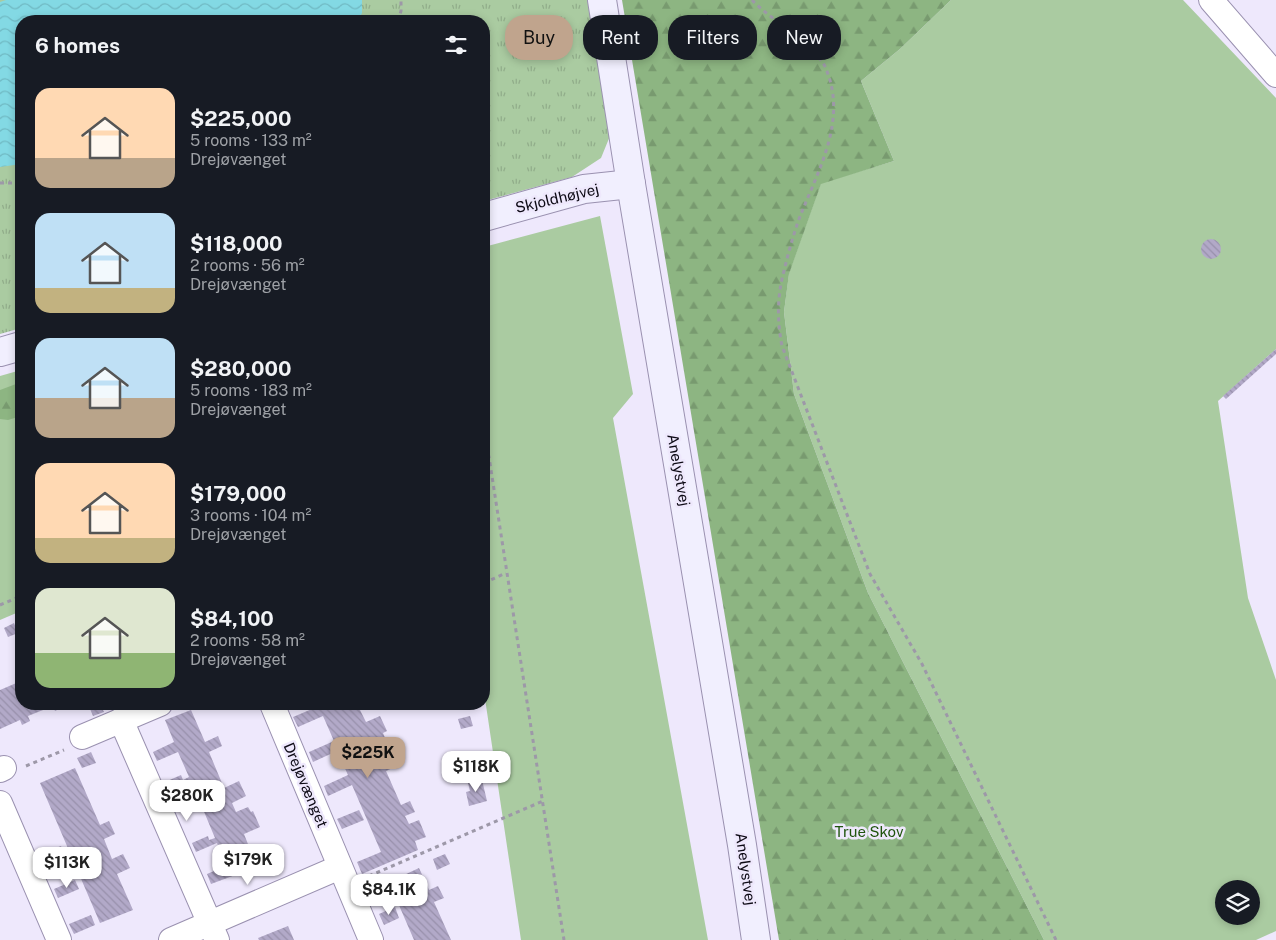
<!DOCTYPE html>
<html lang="en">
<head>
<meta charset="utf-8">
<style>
  body { margin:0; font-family:"Public Sans",sans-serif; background:#242831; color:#f1f3f6; height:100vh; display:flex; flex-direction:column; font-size:19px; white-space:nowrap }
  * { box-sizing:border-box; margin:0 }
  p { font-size:16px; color:#9ea1a6 }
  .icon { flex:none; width:28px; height:28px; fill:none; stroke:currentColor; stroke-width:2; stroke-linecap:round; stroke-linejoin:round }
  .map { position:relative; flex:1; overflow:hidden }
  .details { position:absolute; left:15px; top:15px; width:475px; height:695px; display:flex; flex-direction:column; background:#171b24; border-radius:20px; box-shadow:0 2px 8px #0003 }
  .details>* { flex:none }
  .banner { position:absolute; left:505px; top:15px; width:475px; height:45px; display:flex; gap:10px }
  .tools { position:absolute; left:1215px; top:880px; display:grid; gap:10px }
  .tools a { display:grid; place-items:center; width:45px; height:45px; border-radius:50%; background:#171b24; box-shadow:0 2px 8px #0003; font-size:25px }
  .price { position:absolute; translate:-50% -42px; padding:0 11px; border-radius:10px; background:#fff; color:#222; font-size:16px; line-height:32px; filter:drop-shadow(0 1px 2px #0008) }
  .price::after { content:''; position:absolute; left:50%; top:30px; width:15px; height:11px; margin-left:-8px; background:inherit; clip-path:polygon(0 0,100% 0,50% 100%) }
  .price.current { background:#c0a48d; color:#111 }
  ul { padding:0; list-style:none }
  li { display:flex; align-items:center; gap:15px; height:125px; padding:0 20px }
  li span { display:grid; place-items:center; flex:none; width:140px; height:100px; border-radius:15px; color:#555 }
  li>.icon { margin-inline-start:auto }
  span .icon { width:60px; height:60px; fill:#fffc; stroke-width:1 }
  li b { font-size:21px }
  h2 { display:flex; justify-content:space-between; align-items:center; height:60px; padding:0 20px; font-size:21px }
  .chip { padding:0 18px; border-radius:20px; background:#171b24; box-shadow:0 2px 8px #0003; font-size:18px; line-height:45px }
  .chip.current { background:#c0a48d; color:#111 }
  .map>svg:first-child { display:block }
  .grass { fill:#aacba1; fill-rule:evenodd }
  .forest { fill:url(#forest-firs) }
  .park { fill:url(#park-tufts) }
  .water { fill:url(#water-waves) }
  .building { fill:url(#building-back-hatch) }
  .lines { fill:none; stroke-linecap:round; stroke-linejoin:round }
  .street-casing { stroke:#9a91b0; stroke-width:26 }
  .secondary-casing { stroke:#9a91b0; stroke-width:30 }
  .path { stroke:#9d98a8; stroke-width:3; stroke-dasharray:4 4; stroke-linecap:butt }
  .street { stroke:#fff; stroke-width:24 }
  .secondary { stroke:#f1effe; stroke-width:28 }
  .labels { text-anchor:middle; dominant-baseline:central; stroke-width:5; stroke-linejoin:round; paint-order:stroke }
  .street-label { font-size:15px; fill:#0d0a15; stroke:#eee8fc }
  .park-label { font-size:15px; fill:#1f540d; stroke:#eee8fc }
</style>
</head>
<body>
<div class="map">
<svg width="1276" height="940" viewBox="0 0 1276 940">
  <defs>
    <pattern id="forest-firs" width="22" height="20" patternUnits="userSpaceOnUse" patternTransform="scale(1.25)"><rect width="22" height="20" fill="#8db582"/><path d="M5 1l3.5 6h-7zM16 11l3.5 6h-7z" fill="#789a6f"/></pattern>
    <pattern id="park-tufts" width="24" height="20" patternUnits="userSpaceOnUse" patternTransform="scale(1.25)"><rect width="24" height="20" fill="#aacba1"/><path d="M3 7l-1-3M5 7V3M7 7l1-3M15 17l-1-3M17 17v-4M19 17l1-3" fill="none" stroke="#91ad8a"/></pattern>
    <pattern id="water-waves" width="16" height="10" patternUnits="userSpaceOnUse" patternTransform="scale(1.25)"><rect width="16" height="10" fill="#83d9e4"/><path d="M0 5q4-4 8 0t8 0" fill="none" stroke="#70b9c3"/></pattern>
    <pattern id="building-back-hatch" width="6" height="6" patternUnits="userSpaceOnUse" patternTransform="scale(1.25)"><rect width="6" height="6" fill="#b2a9c8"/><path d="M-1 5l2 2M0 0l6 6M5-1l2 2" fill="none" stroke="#9890ab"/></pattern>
  </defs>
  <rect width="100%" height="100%" fill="#eee8fc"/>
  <g class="grass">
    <path d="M 951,0 L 1183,0 L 1276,98 L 1276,349 L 1218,401 L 1248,598 L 1276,680 L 1276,931 L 1256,940 L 1044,940 L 868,593 L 794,394 L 784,312 L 789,273 L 821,183 L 894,161 L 861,81 L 900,49 ZM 1224,889 L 1251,889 L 1251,916 L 1224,916 Z"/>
    <path d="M 600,216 L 633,394 L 613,418 L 708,940 L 521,940 L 484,692 L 484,247 Z"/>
    <path d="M 21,370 L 21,611 L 0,620 L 0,376 Z"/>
  </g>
  <g class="forest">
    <path d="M 622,0 L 951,0 L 900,49 L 861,81 L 894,161 L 821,184 L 789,274 L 784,312 L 794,394 L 868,593 L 1044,940 L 779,940 Z"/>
    <path d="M 16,384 L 21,397 L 21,416 L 8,420 L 0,419 L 0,390 Z"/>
  </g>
  <path class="park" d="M 0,0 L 588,0 L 610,136 L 601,158 L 572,177 L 484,201 L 484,21 L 21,21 L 21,328 L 0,334 Z"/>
  <path class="water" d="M 6,0 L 362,0 L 362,13 L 358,21 L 21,21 L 21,164 L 0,167 L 0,2 Z"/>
  <g class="building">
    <circle cx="1211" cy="249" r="10"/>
    <path d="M 1276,349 L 1276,354 L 1226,399 L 1223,396 Z"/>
    <path d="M 14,623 L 18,633 L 8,637 L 4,628 Z"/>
    <path d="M 21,681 L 21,704 L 62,704 L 63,707 L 55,711 L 53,706 L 28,716 L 30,721 L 22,725 L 20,720 L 0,729 L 0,690 Z"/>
    <path d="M 88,704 L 100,704 L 104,712 L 93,716 Z"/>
    <path d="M 318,704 L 357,704 L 366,722 L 380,716 L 387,731 L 383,733 L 397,766 L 386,771 L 401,805 L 410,801 L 415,812 L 405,816 L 409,824 L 419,820 L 426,837 L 415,841 L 418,850 L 362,874 L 357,862 L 381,852 L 352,785 L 328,796 L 324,786 L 348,775 L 337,751 L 313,762 L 309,752 L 334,741 L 323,716 L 298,727 L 293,717 L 319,706 Z"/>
    <path d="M 191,710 L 205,742 L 218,736 L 222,746 L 209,752 L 224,788 L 239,781 L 246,796 L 232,803 L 236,812 L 248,807 L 251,812 L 253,811 L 260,827 L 244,834 L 257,867 L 211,884 L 207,874 L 221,868 L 223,871 L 228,869 L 217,843 L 196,852 L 192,843 L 208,836 L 209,840 L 215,838 L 192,783 L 170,792 L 165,782 L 181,775 L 183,780 L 189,777 L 178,752 L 157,761 L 153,752 L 174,742 L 165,720 Z"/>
    <path d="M 470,716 L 473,726 L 461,729 L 458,719 Z"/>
    <path d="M 91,752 L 96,763 L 82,768 L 77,758 Z"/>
    <path d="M 75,768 L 100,825 L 109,821 L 115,834 L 104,839 L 112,859 L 123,854 L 130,868 L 117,874 L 133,910 L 100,923 L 40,783 Z"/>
    <path d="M 482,780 L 487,801 L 469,806 L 466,792 L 470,791 L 468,783 Z"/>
    <path d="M 359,810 L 364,820 L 342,829 L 337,819 Z"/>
    <path d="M 61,846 L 65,856 L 43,865 L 39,855 Z"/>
    <path d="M 445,854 L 450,864 L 437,870 L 433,859 Z"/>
    <path d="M 419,868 L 429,890 L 438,886 L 444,898 L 434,902 L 451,940 L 414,940 L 389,882 Z"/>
    <path d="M 75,880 L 79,889 L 58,898 L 54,889 Z"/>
    <path d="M 395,907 L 399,918 L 384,925 L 379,914 Z"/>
    <path d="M 91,915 L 95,925 L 74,934 L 69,924 Z"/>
    <path d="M 288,926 L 294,940 L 259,940 L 258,938 Z"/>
  </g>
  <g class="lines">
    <defs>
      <g id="street">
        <path d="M 1211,0 L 1276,75"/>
        <path d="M 272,704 L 371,940"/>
        <path d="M 121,720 L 217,940"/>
        <path d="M 82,737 L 160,704"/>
        <path d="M 0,770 L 4,768"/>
        <path d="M 0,803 L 59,940"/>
        <path d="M 171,940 L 340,867"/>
      </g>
      <g id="secondary">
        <path d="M 602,0 L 631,184 L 742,845 L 756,940"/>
        <path d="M 484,217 L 584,189 L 631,184"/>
        <path d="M 0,352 L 21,346"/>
      </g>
    </defs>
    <use href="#street" class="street-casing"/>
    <use href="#secondary" class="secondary-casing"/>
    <g class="path">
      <path d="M 752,0 C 774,23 805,36 823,63 C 826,67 827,72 829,77 C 845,126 816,175 799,219 C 793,236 788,254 784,271 C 777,296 777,321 782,346 L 870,574 L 922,664 L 1056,940"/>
      <path d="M 398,21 L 401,11 L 401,0"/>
      <path d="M 0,183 L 21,183"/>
      <path d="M 484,439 L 489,457 L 564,940"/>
      <path d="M 484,583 L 506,573"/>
      <path d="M 0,605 L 21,596"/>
      <path d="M 26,766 L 64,750"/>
      <path d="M 369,876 L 543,801"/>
    </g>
    <use href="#street" class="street"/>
    <use href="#secondary" class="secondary"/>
  </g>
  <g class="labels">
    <g class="street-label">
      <text transform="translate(557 198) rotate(-13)">Skjoldhøjvej</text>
      <text transform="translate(679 470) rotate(80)">Anelystvej</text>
      <text transform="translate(306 785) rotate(67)">Drejøvænget</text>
      <text transform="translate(746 869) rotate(82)">Anelystvej</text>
    </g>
    <g class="park-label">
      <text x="869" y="831">True Skov</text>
    </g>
  </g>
</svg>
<div class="tools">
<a><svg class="icon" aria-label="layers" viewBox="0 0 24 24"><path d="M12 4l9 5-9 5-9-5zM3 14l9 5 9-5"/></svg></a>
</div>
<b class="price current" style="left:368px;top:779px">$225K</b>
<b class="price" style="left:476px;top:793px">$118K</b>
<b class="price" style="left:187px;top:822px">$280K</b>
<b class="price" style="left:248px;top:886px">$179K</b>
<b class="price" style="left:67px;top:889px">$113K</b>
<b class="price" style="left:389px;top:916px">$84.1K</b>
<div class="banner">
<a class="chip current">Buy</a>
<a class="chip">Rent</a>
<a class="chip">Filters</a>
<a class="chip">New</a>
</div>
<section class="details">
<h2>6 homes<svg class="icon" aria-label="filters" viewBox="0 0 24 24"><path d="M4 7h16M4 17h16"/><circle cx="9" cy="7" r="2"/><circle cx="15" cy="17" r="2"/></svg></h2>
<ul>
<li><span style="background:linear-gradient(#ffd9b3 70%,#b9a48a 0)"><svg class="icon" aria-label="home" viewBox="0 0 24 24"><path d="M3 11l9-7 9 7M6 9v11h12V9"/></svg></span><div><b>$225,000</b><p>5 rooms · 133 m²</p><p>Drejøvænget</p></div></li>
<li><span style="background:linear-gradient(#bfe0f5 75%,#c2b280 0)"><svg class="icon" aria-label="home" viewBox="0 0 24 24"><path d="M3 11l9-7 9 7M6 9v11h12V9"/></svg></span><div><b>$118,000</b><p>2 rooms · 56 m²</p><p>Drejøvænget</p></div></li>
<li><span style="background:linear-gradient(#bfe0f5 60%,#b9a48a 0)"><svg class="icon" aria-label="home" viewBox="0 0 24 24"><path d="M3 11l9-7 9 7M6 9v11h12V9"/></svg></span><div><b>$280,000</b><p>5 rooms · 183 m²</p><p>Drejøvænget</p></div></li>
<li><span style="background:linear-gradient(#ffd9b3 75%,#c2b280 0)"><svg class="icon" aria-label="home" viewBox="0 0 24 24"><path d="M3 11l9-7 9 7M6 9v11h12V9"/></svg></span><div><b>$179,000</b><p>3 rooms · 104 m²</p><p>Drejøvænget</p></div></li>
<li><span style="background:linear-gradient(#dfe7d0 65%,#8fb573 0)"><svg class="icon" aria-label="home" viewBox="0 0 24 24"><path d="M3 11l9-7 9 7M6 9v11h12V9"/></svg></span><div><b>$84,100</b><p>2 rooms · 58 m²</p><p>Drejøvænget</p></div></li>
</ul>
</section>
</div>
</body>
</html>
